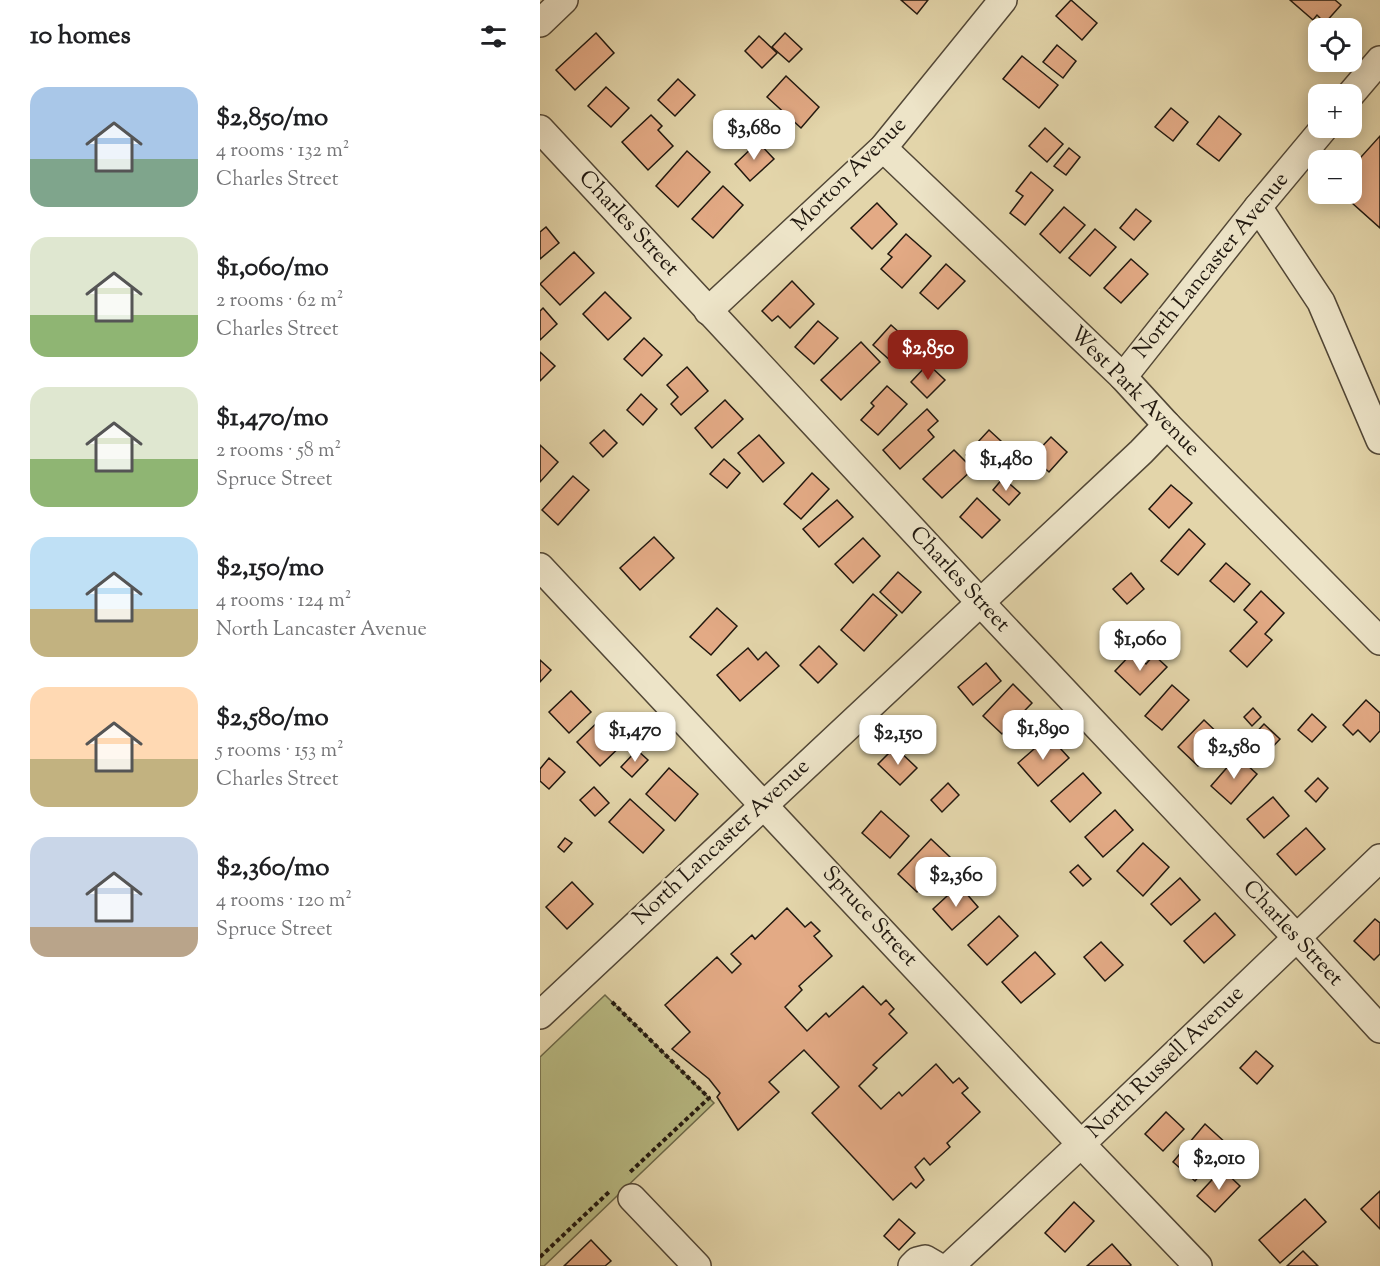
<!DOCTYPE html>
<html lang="en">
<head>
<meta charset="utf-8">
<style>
  body { margin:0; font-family:"Sorts Mill Goudy",serif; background:#f6f6f6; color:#202124; height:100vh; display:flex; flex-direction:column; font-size:22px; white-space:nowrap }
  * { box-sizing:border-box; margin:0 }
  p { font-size:20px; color:#757577 }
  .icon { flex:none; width:33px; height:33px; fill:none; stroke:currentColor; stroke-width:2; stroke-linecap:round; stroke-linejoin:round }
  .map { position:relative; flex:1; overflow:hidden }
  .sheet { display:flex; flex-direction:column; background:#fff; width:540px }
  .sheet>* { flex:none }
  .buttons { position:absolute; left:768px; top:18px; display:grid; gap:12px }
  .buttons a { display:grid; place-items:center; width:54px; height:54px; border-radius:12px; background:#fff; box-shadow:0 3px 15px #0003; font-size:30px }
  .price { position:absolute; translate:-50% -51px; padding:0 14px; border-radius:12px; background:#fff; color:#222; font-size:20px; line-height:39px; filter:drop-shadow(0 2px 3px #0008) }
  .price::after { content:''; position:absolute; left:50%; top:36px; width:18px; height:14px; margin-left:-9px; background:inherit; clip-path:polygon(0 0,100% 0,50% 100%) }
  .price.on { background:#8f2418; color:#fff }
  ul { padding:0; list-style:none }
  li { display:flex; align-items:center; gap:18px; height:150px; padding:0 30px }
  li span { display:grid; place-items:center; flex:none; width:168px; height:120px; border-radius:18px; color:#555 }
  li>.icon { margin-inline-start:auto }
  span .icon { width:72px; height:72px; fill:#fffc; stroke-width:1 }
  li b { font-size:26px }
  h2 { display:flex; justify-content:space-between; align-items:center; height:72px; padding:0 30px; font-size:26px }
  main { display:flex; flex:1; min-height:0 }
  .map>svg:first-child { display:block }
  .green { fill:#b9bc85; stroke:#6d6a4a; stroke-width:1.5 }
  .building { fill:#e3aa85; stroke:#21180f; stroke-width:1.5 }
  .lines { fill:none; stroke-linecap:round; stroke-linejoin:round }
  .minor-casing { stroke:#524736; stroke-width:30 }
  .path { stroke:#21180f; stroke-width:4; stroke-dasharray:4.5 3; stroke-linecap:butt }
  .minor { stroke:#ede4c8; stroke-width:27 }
  .labels { text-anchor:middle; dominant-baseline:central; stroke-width:4.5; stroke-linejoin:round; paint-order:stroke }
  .street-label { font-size:22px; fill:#21180f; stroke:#ede4c8 }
</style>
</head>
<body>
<main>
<section class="sheet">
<h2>10 homes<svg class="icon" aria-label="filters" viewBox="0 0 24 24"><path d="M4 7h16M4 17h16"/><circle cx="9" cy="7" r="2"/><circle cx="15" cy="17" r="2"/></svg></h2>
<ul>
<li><span style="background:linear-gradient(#a9c7e8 60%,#7fa58c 0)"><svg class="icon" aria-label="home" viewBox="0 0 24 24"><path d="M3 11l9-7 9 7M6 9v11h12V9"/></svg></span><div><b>$2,850/mo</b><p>4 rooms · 132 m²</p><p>Charles Street</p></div></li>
<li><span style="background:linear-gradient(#dfe7d0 65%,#8fb573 0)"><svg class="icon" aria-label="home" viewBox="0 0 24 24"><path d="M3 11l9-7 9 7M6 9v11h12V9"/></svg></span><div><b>$1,060/mo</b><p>2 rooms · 62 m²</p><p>Charles Street</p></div></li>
<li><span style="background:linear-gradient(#dfe7d0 60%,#8fb573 0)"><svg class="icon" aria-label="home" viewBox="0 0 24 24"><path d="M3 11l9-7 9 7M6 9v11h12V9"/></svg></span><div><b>$1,470/mo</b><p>2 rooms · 58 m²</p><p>Spruce Street</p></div></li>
<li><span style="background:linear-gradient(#bfe0f5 60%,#c2b280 0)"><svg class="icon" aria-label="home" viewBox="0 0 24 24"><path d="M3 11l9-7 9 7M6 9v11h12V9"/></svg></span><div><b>$2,150/mo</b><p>4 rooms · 124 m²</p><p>North Lancaster Avenue</p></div></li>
<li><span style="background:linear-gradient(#ffd9b3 60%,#c2b280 0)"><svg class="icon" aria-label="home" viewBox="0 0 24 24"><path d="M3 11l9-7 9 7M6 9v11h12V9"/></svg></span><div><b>$2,580/mo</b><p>5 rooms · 153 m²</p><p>Charles Street</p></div></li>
<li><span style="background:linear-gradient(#c9d6e8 75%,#b9a48a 0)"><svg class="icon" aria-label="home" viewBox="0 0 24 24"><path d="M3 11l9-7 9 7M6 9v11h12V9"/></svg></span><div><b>$2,360/mo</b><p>4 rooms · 120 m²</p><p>Spruce Street</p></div></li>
</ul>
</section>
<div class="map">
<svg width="840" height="1266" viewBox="0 0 840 1266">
  <rect width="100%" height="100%" fill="#e3d5aa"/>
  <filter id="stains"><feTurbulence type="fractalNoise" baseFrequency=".00333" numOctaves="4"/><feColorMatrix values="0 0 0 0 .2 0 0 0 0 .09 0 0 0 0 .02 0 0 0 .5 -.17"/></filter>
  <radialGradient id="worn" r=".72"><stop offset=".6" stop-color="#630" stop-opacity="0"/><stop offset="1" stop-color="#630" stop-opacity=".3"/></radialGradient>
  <path class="green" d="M 65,995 L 174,1103 L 4,1266 L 0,1266 L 0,1057 Z"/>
  <g class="building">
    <path d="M 361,0 L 388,0 L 377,14 Z"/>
    <path d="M 531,0 L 557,23 L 542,40 L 516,16 Z"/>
    <path d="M 750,0 L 795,0 L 801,5 L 785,23 L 777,15 L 773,20 Z"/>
    <path d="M 56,33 L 74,53 L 35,90 L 16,70 Z"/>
    <path d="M 245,33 L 262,49 L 249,62 L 232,47 Z"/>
    <path d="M 219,36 L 237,53 L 222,68 L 205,51 Z"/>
    <path d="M 517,45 L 536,61 L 523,78 L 503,62 Z"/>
    <path d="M 482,56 L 518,85 L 499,108 L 463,79 Z"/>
    <path d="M 246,76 L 279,107 L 261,128 L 227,97 Z"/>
    <path d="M 138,79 L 155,95 L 135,116 L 118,100 Z"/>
    <path d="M 66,87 L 89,108 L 71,127 L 48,106 Z"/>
    <path d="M 631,108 L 648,122 L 633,141 L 615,127 Z"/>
    <path d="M 111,115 L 122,126 L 118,130 L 133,146 L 108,170 L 82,142 Z"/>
    <path d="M 679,116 L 701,134 L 679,161 L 657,144 Z"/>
    <path d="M 505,128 L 523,144 L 507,162 L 489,146 Z"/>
    <path d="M 840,136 L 840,228 L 802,194 L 812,194 L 812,167 Z"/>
    <path d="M 218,142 L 234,159 L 210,181 L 195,164 Z"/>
    <path d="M 529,148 L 540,157 L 526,175 L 514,166 Z"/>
    <path d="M 147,151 L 170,172 L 138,207 L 116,186 Z"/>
    <path d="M 491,172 L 513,190 L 485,225 L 470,213 L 483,196 L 476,191 Z"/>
    <path d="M 183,186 L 203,205 L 173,238 L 152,219 Z"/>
    <path d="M 337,203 L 357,224 L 332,249 L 311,228 Z"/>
    <path d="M 524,207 L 545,225 L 520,253 L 500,234 Z"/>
    <path d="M 596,209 L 611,221 L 594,240 L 580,228 Z"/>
    <path d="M 6,227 L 19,243 L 0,259 L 0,232 Z"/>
    <path d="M 555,229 L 576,247 L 550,276 L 529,258 Z"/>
    <path d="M 366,234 L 391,256 L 362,288 L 341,269 L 352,257 L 348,254 Z"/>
    <path d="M 34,252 L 54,273 L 20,305 L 0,284 Z"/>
    <path d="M 591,259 L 608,274 L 581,303 L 564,288 Z"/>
    <path d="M 406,264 L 425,281 L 398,309 L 380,293 Z"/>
    <path d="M 252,281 L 274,304 L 250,328 L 238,316 L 232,321 L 222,311 Z"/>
    <path d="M 65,292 L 91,318 L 68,340 L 43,314 Z"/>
    <path d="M 3,308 L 17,324 L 0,340 L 0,311 Z"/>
    <path d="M 278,321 L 298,338 L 274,364 L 255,347 Z"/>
    <path d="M 351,325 L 371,343 L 353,363 L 333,345 Z"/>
    <path d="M 104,338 L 122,355 L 102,376 L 84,359 Z"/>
    <path d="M 321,342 L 340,362 L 301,400 L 281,380 Z"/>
    <path d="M 0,352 L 15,366 L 0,381 Z"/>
    <path d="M 388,364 L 405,380 L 387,398 L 371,382 Z"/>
    <path d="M 147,367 L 168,391 L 141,415 L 131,404 L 138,397 L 127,385 Z"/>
    <path d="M 347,386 L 367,404 L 338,435 L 321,420 L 334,406 L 331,403 Z"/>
    <path d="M 101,394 L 117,409 L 103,425 L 87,410 Z"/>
    <path d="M 185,400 L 203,419 L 172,448 L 155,428 Z"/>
    <path d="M 387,409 L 398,421 L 388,430 L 394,437 L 360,469 L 343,450 Z"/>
    <path d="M 64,430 L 77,443 L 63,457 L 50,443 Z"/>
    <path d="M 449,430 L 474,453 L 451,478 L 426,455 Z"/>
    <path d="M 219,435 L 244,463 L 223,482 L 198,453 Z"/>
    <path d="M 511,437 L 527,452 L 509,472 L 492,457 Z"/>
    <path d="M 0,445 L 18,462 L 0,482 Z"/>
    <path d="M 414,450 L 433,469 L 402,498 L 383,479 Z"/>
    <path d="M 184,459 L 200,473 L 187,488 L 170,474 Z"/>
    <path d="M 272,473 L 289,489 L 261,519 L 244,504 Z"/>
    <path d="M 33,476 L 49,490 L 18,525 L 2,510 Z"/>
    <path d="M 463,478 L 480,493 L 469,505 L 453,490 Z"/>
    <path d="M 631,485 L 652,503 L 629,528 L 609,509 Z"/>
    <path d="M 437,498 L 460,520 L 442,538 L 420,517 Z"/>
    <path d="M 297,500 L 313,517 L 279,547 L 263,529 Z"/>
    <path d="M 649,529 L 665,544 L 638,575 L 621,561 Z"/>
    <path d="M 114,537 L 134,558 L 100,590 L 80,568 Z"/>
    <path d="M 323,538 L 340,556 L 313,583 L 295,564 Z"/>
    <path d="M 686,563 L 710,584 L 694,602 L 670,581 Z"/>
    <path d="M 358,572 L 381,592 L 362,613 L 340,592 Z"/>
    <path d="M 591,573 L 604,589 L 587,604 L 573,589 Z"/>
    <path d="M 721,591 L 744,613 L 725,634 L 732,640 L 707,667 L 690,651 L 717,622 L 704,610 Z"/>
    <path d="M 333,594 L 357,615 L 324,651 L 301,630 Z"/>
    <path d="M 177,608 L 197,626 L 171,655 L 150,637 Z"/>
    <path d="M 279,646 L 297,664 L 278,683 L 260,665 Z"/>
    <path d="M 208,648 L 218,660 L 226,652 L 239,666 L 200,701 L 177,675 Z"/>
    <path d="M 593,652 L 606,664 L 614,655 L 627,667 L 600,695 L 575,671 Z"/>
    <path d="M 0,660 L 11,670 L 0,682 Z"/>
    <path d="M 446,663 L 461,681 L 433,705 L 418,687 Z"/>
    <path d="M 473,684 L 492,703 L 462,734 L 443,716 Z"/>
    <path d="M 632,685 L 649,700 L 622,730 L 605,716 Z"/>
    <path d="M 31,691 L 51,712 L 29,733 L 9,712 Z"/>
    <path d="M 826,700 L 840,713 L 840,731 L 830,742 L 818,730 L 813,735 L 803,725 Z"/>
    <path d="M 713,708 L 721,717 L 712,726 L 704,717 Z"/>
    <path d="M 772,714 L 786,727 L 772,742 L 758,730 Z"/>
    <path d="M 65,715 L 89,738 L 60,766 L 37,742 Z"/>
    <path d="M 664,720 L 684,739 L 658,766 L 638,747 Z"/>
    <path d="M 724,724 L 740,739 L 727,753 L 724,749 L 722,751 L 709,740 Z"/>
    <path d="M 509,736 L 529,758 L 498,786 L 478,763 Z"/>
    <path d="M 355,747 L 377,768 L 360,785 L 338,764 Z"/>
    <path d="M 97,750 L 108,760 L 92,777 L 81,767 Z"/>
    <path d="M 697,756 L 717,774 L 691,804 L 671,786 Z"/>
    <path d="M 9,758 L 25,772 L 9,789 L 0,781 L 0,769 Z"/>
    <path d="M 129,768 L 158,794 L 135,821 L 106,794 Z"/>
    <path d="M 543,773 L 561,793 L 530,822 L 511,801 Z"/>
    <path d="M 778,778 L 788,788 L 776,802 L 765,791 Z"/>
    <path d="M 408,783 L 419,795 L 402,812 L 391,800 Z"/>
    <path d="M 54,787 L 69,803 L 55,816 L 40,800 Z"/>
    <path d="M 733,797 L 749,816 L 724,838 L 707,819 Z"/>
    <path d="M 90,799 L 124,830 L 103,853 L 69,822 Z"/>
    <path d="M 575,810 L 593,830 L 563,857 L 545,837 Z"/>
    <path d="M 341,811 L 369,836 L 350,858 L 322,833 Z"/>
    <path d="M 766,828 L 785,849 L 756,875 L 737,854 Z"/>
    <path d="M 25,838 L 32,843 L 24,852 L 18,847 Z"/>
    <path d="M 391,839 L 410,857 L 377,892 L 358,874 Z"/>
    <path d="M 603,843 L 629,867 L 603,896 L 577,871 Z"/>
    <path d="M 538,865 L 551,879 L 543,886 L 530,872 Z"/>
    <path d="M 640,878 L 660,900 L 631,925 L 611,904 Z"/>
    <path d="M 32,882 L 53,904 L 27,929 L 6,907 Z"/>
    <path d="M 419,885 L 438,907 L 412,930 L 393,909 Z"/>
    <path d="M 247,908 L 265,927 L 271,922 L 280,931 L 274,936 L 292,956 L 259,986 L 262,990 L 245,1007 L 267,1031 L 286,1013 L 289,1017 L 323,986 L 341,1005 L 346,1000 L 354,1009 L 349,1014 L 367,1033 L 333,1065 L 337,1068 L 319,1086 L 341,1109 L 359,1092 L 362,1096 L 396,1064 L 413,1083 L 419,1078 L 428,1088 L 422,1093 L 440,1112 L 407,1143 L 410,1147 L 390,1165 L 384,1158 L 375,1167 L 384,1180 L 376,1188 L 371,1183 L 353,1200 L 272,1113 L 299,1087 L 264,1050 L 229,1082 L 239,1092 L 198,1130 L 177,1097 L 180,1093 L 169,1079 L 132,1049 L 150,1032 L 125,1005 L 177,957 L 192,973 L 201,964 L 191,954 L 212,935 L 215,939 Z"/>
    <path d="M 675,913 L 695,935 L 664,963 L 644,941 Z"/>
    <path d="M 459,916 L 478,936 L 447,965 L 428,945 Z"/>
    <path d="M 835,919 L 840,923 L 840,954 L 834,960 L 814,941 Z"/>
    <path d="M 561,942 L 583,965 L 565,981 L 544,957 Z"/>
    <path d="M 495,952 L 515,974 L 481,1003 L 462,982 Z"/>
    <path d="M 716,1051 L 733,1066 L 717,1084 L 700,1068 Z"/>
    <path d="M 626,1112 L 644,1129 L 623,1151 L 605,1134 Z"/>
    <path d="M 665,1124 L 687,1144 L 655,1181 L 633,1162 Z"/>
    <path d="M 682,1169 L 700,1186 L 675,1212 L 657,1196 Z"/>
    <path d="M 840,1191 L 840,1229 L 821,1209 Z"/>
    <path d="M 765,1199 L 786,1222 L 740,1263 L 719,1240 Z"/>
    <path d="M 534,1202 L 554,1221 L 525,1252 L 505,1233 Z"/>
    <path d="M 359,1219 L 375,1233 L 359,1250 L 344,1236 Z"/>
    <path d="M 51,1240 L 71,1261 L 65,1266 L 24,1266 Z"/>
    <path d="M 572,1244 L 591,1265 L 590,1266 L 547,1266 Z"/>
    <path d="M 763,1251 L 778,1266 L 747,1266 Z"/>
  </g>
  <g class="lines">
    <defs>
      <g id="minor">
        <path d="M 0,23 L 24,0"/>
        <path d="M 811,94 L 840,60"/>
        <path d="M 0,129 L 440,602 L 757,938 L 840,1029"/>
        <path d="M 343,148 L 583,377 L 627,425 L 840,641"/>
        <path d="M 718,207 L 781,302 L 840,440"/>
        <path d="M 168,311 L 343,148 L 463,0"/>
        <path d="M 583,377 L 718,207 L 784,128"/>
        <path d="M 0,567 L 541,1144 L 658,1266"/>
        <path d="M 0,1015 L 601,452 L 627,425"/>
        <path d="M 92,1198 L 157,1266"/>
        <path d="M 372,1266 L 377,1261 L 385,1259 L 397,1266"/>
        <path d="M 410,1266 L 541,1144 L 840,858"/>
      </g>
    </defs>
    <use href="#minor" class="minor-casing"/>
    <g class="path">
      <path d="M 72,1002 L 169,1098 L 88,1174"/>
      <path d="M 0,1257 L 69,1192"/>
    </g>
    <use href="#minor" class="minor"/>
  </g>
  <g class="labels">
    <g class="street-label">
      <text transform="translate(310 175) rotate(-45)">Morton Avenue</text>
      <text transform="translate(88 224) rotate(47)">Charles Street</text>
      <text transform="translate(672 266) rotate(-51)">North Lancaster Avenue</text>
      <text transform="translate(594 392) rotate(45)">West Park Avenue</text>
      <text transform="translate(419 580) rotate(47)">Charles Street</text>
      <text transform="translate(182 843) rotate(-43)">North Lancaster Avenue</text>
      <text transform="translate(329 917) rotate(47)">Spruce Street</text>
      <text transform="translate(752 934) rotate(47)">Charles Street</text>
      <text transform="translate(626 1063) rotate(-44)">North Russell Avenue</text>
    </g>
  </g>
  <rect width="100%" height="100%" filter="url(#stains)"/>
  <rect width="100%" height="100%" fill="url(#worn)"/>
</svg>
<div class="buttons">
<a><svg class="icon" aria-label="locate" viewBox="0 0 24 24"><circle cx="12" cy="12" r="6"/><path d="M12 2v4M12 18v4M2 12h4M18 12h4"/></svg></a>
<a>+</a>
<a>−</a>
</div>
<b class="price" style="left:214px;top:161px">$3,680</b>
<b class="price on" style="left:388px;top:381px">$2,850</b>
<b class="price" style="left:466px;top:492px">$1,480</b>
<b class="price" style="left:600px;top:672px">$1,060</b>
<b class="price" style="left:503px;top:761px">$1,890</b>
<b class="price" style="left:95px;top:763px">$1,470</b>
<b class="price" style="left:358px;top:766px">$2,150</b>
<b class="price" style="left:694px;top:780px">$2,580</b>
<b class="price" style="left:416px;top:908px">$2,360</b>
<b class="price" style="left:679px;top:1191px">$2,010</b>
</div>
</main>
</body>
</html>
